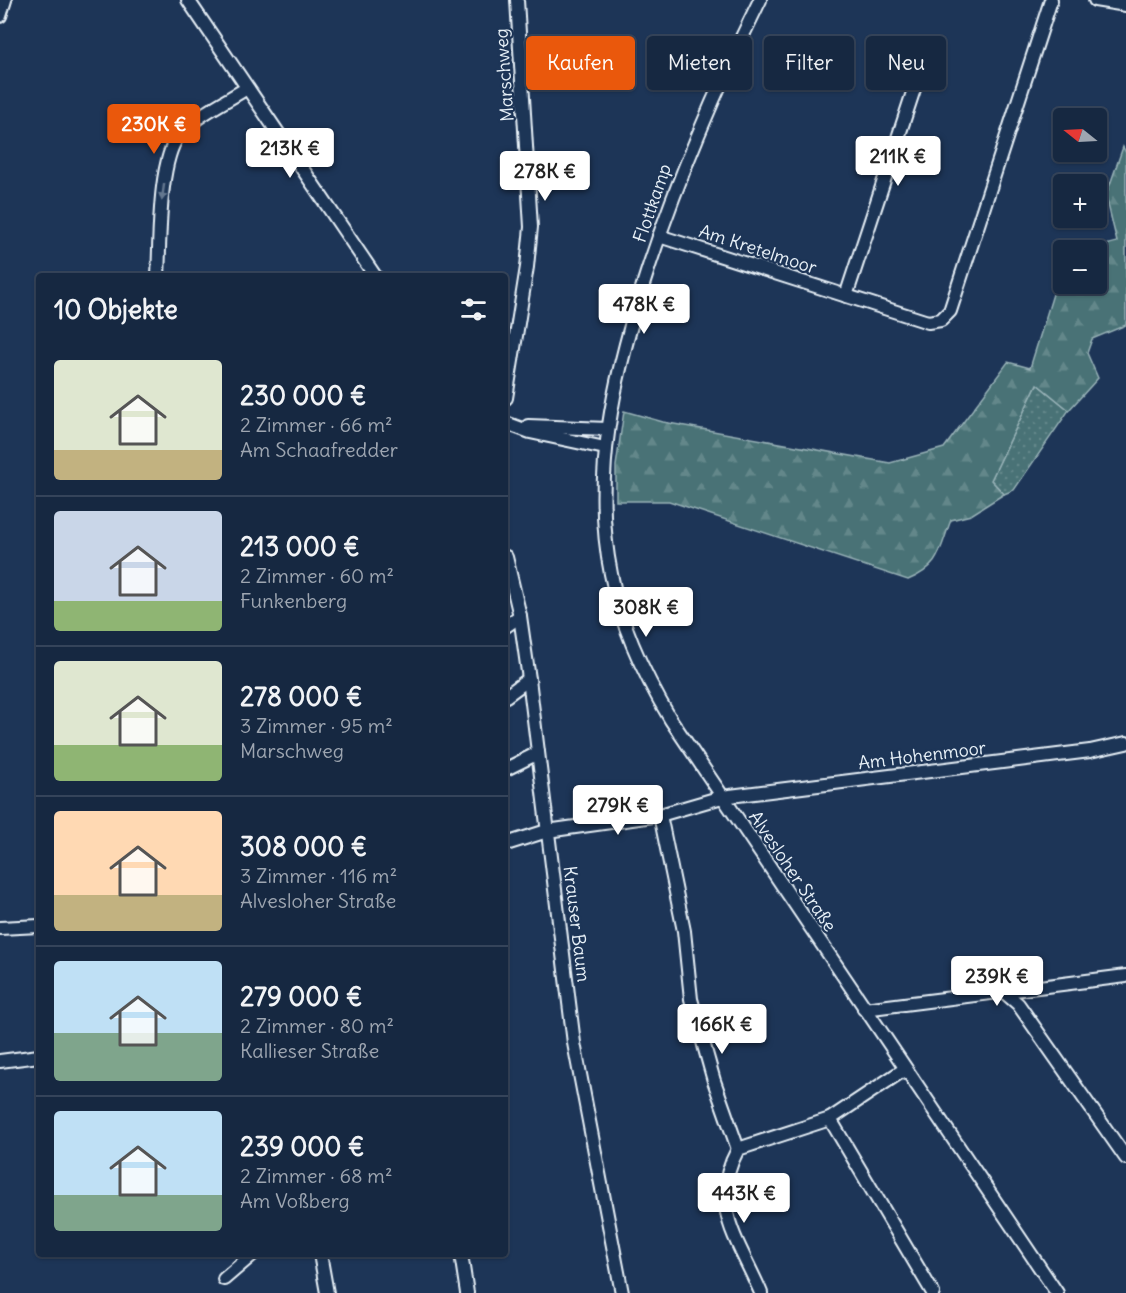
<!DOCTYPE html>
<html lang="de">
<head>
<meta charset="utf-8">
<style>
  body { margin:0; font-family:Delius,sans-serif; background:#1f3048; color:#f1f3f6; height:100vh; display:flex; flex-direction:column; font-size:22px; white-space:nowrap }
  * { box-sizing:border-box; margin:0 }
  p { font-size:20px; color:#9ea6b1 }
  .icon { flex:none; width:33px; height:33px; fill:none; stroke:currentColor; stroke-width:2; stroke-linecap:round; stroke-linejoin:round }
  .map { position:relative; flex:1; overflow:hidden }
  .sheet { position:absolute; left:36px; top:273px; width:472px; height:984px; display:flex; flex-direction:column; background:#162841; border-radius:6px; box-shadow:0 2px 4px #0004,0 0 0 2px #35445a }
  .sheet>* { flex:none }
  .top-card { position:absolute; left:526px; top:36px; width:508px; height:54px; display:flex; gap:12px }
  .needle { width:39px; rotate:288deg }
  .fabs { position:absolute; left:1053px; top:108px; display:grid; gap:12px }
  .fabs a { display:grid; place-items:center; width:54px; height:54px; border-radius:6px; background:#162841; box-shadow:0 2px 4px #0004,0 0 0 2px #35445a; font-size:30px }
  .price { position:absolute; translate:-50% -51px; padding:0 14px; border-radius:6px; background:#fff; color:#222; font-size:20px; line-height:39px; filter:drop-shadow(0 2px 3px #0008) }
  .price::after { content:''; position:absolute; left:50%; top:36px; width:18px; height:14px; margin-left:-9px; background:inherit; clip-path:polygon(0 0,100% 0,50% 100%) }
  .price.on { background:#ea580c; color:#fff }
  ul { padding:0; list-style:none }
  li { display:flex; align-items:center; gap:18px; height:150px; padding:0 18px }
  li+li { border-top:2px solid #35445a }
  li span { display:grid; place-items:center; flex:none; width:168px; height:120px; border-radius:6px; color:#555 }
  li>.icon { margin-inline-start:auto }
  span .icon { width:72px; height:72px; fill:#fffc; stroke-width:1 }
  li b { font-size:26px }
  h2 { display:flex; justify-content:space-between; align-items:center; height:72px; padding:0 18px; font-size:26px }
  .tag { padding:0 21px; border-radius:6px; background:#162841; box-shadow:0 2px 4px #0004,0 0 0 2px #35445a; font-size:21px; line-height:54px }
  .tag.on { background:#ea580c; color:#fff }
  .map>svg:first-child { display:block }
  .green { fill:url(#green-dots); stroke:#98b2b7; stroke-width:1.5 }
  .forest { fill:url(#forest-firs); stroke:#98b2b7; stroke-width:1.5 }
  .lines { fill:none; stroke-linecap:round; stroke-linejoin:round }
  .minor-casing { stroke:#e8f1f8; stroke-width:16 }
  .minor { stroke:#1d3557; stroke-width:12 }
  .oneway { fill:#64778f }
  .labels { text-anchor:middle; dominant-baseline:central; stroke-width:4.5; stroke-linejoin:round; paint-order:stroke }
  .street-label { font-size:18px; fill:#e8f1f8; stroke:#1d3557 }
</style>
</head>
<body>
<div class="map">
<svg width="1126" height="1293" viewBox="0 0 1126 1293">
  <defs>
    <pattern id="green-dots" width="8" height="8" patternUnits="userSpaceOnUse" patternTransform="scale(1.5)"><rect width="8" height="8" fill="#497276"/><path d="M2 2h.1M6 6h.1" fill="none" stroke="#63878a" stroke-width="1.8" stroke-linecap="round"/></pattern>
    <pattern id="forest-firs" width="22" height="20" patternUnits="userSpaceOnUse" patternTransform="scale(1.5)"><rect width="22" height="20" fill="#497276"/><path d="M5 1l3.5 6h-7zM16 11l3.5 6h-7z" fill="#63878a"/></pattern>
  </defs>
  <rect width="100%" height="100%" fill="#1d3557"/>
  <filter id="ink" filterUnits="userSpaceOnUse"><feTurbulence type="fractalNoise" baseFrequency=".0167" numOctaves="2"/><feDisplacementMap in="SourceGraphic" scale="12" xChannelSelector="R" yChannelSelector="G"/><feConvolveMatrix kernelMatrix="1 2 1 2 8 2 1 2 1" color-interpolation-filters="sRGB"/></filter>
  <g filter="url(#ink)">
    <path class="green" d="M 1037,384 L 1069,410 L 1014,490 L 1004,494 L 991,480 Z"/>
    <path class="forest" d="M 1123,147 L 1126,153 L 1126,325 L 1092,339 L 1087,353 L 1098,378 L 1069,410 L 1037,384 L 991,480 L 1004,494 L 971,515 L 951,520 C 939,551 941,566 908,580 L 669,501 L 616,501 L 616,466 L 624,411 L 663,422 L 890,463 L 944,448 L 1008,362 L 1030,368 L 1063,262 L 1064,284 L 1096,284 L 1096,250 L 1086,250 L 1117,242 L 1106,196 Z"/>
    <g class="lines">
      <defs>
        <g id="minor">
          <path d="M 188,0 L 375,276"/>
          <path d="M 760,0 C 714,93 674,186 643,285 C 614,378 591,476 611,574 C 621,627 644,675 671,720 L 1057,1293"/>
          <path d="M 1095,0 L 1126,5"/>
          <path d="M 0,16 L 5,0"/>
          <path d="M 659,236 L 928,322 L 941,320 L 950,311 L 1051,0"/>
          <path d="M 158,276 C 160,242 158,161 179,135 C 196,115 225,102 247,88"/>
          <path d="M 846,296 L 921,68"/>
          <path d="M 506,398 L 527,267 L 531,227 L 517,0"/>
          <path d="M 506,423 L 530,432 L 605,448"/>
          <path d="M 528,426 L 608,429"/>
          <path d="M 506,557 L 520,616 L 529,679 L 574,1043 L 622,1293"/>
          <path d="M 506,626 L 520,616"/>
          <path d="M 506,696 L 529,679"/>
          <path d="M 506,769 L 538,753"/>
          <path d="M 660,815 L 684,931 L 691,999 L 714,1081 L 738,1149 L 830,1119 L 905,1069"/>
          <path d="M 506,844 L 547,831 L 660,815 L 722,797 L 1090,751 L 1126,743"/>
          <path d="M 0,928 L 39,926"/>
          <path d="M 1003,991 L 1018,1004 L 1126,1158"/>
          <path d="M 864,1009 L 1126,976"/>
          <path d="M 0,1061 L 39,1056"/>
          <path d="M 830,1119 L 933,1293"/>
          <path d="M 738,1149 C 707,1206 739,1241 761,1293"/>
          <path d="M 320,1254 L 327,1293"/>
          <path d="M 461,1254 L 467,1293"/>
          <path d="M 224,1279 L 253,1254"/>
        </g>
      </defs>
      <use href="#minor" class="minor-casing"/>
      <use href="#minor" class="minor"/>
    </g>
    <defs><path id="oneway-solid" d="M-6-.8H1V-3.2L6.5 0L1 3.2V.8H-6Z" transform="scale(1.5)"/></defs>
    <use class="oneway" href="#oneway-solid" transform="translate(163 192) rotate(98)"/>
  </g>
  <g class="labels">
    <g class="street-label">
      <text transform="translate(504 75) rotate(-94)">Marschweg</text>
      <text transform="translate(652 203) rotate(-71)">Flottkamp</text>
      <text transform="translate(758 249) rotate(18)">Am Kretelmoor</text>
      <text transform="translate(922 755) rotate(-7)">Am Hohenmoor</text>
      <text transform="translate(793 871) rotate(56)">Alvesloher Straße</text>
      <text transform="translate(577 924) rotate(83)">Krauser Baum</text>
    </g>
  </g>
</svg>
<div class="fabs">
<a><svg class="needle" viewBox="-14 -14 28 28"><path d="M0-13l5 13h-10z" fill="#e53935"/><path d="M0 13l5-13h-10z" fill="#9ea6b1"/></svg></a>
<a>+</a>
<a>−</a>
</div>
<b class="price on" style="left:154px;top:155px">230K €</b>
<b class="price" style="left:290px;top:179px">213K €</b>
<b class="price" style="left:898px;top:187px">211K €</b>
<b class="price" style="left:545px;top:202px">278K €</b>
<b class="price" style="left:644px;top:335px">478K €</b>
<b class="price" style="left:646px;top:638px">308K €</b>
<b class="price" style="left:618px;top:836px">279K €</b>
<b class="price" style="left:997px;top:1007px">239K €</b>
<b class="price" style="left:722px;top:1055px">166K €</b>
<b class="price" style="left:744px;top:1224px">443K €</b>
<div class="top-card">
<a class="tag on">Kaufen</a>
<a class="tag">Mieten</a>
<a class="tag">Filter</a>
<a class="tag">Neu</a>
</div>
<section class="sheet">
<h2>10 Objekte<svg class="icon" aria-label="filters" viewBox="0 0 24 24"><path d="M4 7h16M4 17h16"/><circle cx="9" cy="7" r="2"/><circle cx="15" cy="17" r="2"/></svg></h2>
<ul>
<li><span style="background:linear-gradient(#dfe7d0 75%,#c2b280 0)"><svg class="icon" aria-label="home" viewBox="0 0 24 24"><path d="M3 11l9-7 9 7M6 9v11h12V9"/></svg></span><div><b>230 000 €</b><p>2 Zimmer · 66 m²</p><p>Am Schaafredder</p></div></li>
<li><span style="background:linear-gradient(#c9d6e8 75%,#8fb573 0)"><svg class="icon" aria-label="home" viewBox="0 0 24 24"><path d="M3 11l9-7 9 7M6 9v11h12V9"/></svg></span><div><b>213 000 €</b><p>2 Zimmer · 60 m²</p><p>Funkenberg</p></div></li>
<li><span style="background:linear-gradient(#dfe7d0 70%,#8fb573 0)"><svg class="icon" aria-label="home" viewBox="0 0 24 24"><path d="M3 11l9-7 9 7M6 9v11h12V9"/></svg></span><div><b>278 000 €</b><p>3 Zimmer · 95 m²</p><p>Marschweg</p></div></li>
<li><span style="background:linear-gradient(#ffd9b3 70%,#c2b280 0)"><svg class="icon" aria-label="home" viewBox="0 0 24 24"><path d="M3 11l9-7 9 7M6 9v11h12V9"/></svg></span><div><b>308 000 €</b><p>3 Zimmer · 116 m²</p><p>Alvesloher Straße</p></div></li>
<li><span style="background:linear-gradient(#bfe0f5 60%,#7fa58c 0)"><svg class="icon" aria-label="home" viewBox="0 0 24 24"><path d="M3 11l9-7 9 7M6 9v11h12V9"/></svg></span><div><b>279 000 €</b><p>2 Zimmer · 80 m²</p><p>Kallieser Straße</p></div></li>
<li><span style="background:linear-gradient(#bfe0f5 70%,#7fa58c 0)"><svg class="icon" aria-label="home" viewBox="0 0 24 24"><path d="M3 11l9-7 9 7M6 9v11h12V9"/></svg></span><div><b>239 000 €</b><p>2 Zimmer · 68 m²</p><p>Am Voßberg</p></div></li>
</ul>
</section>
</div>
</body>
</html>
